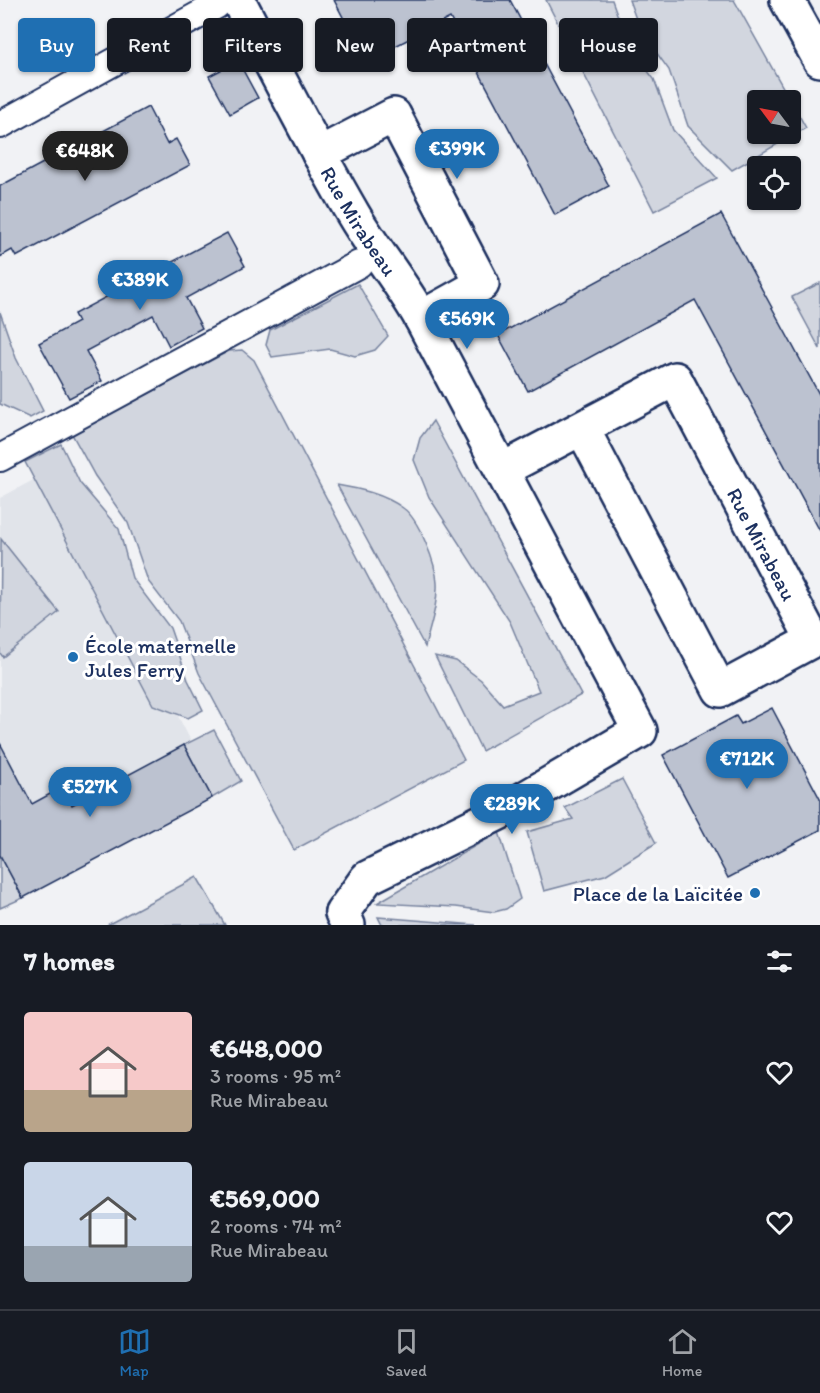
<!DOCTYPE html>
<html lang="en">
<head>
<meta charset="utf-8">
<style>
  body { margin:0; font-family:Itim,sans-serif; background:#242831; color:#f1f3f6; height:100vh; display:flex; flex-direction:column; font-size:22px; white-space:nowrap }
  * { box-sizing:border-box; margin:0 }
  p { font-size:20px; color:#9ea1a6 }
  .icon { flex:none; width:33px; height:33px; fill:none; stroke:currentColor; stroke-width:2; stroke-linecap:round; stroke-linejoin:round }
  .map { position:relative; height:925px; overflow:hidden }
  .panel { display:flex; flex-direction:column; background:#171b24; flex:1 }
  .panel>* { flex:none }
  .top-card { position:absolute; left:18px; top:18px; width:784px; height:54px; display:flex; gap:12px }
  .needle { width:39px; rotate:302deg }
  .fabs { position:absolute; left:747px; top:90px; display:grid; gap:12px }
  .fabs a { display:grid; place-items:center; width:54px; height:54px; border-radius:6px; background:#171b24; box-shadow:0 2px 4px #0004; font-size:30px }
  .price { position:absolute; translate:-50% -51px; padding:0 14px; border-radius:21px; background:#1f6fb2; color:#fff; font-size:20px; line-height:39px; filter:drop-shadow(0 2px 3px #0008) }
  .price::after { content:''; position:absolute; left:50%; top:36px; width:18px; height:14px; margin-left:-9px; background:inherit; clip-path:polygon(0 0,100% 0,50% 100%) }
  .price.active { background:#222; color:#fff }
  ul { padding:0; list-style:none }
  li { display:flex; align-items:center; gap:18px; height:150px; padding:0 24px }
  li span { display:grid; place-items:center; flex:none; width:168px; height:120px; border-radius:6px; color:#555 }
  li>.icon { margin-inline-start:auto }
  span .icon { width:72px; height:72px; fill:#fffc; stroke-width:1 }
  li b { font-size:26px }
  h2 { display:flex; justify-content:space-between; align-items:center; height:72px; padding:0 24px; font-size:26px }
  .pill { padding:0 21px; border-radius:6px; background:#171b24; box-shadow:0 2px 4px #0004; font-size:21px; line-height:54px }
  .pill.active { background:#1f6fb2; color:#fff }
  .tab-bar { display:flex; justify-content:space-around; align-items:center; height:84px; border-top:2px solid #363941; background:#171b24; font-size:16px; color:#9ea1a6 }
  .tab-bar a { display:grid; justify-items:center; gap:3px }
  .tab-bar .active { color:#1f6fb2 }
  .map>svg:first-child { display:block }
  .built { fill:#e1e4ea }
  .green { fill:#d2d6df; stroke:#76829e; stroke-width:1.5 }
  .building { fill:#bcc2d0; stroke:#1b2f5e; stroke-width:1.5 }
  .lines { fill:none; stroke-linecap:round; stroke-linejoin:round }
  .pedestrian-casing { stroke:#1b2f5e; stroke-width:30 }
  .minor-casing { stroke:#1b2f5e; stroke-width:38 }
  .pedestrian { stroke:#fff; stroke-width:26 }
  .minor { stroke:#fff; stroke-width:33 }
  .poi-dot { fill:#1f6fb2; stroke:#fff; stroke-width:2 }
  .labels { text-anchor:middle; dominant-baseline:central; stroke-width:6; stroke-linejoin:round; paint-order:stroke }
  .street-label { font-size:21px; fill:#1b2f5e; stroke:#fff }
  .poi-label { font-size:21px; fill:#1b2f5e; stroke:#fff; text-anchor:start }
</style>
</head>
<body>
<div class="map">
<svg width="820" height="925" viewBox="0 0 820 925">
  <rect width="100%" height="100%" fill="#f1f2f5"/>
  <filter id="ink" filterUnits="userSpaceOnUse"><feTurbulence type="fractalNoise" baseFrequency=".0167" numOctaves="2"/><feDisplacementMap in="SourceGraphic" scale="12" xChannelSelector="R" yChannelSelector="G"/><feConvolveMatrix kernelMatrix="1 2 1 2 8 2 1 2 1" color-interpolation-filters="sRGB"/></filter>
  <g filter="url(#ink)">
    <path class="built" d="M 50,471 L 191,741 L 184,745 L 0,908 L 0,498 Z"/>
    <g class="green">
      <path d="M 546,0 L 612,0 L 628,45 L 654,79 L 673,130 L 717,178 L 654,211 Z"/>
      <path d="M 629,0 L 734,0 L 790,100 L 758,100 L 758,134 L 790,134 L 791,101 L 806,128 L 732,170 L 688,126 L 669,70 L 640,30 Z"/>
      <path d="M 820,283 L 820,349 L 792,297 Z"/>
      <path d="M 358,284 L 388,336 L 375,350 L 355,356 L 330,349 L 272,357 L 266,345 L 270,330 Z"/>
      <path d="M 0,312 L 16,358 L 43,411 L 30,418 L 0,404 Z"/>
      <path d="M 242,350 L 254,360 L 464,760 L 294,850 L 199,673 L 179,621 L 148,581 L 128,523 L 95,476 L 72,434 L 229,351 Z"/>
      <path d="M 433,421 L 581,695 L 482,751 L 435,656 L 456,661 L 481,680 L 503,705 L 539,691 L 510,622 L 429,497 L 414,460 L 420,438 Z"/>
      <path d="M 61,444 L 80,483 L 119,529 L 132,578 L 170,628 L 188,680 L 203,710 L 188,718 L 153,705 L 25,462 Z"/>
      <path d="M 337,485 C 360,489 384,494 403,508 C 419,519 436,564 437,583 C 438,605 430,626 425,647 Z"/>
      <path d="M 1,539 L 59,612 L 3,657 L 0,653 Z"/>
      <path d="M 214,730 L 241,781 L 212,798 L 184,745 Z"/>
      <path d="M 622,779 L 656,843 L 605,875 L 544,891 L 527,832 L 573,819 L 565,808 Z"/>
      <path d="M 499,832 L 520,899 L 506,909 L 494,912 L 456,907 L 377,903 Z"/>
      <path d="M 0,855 L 23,898 L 0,908 Z"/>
      <path d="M 197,877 L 225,925 L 107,925 Z"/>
      <path d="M 378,917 L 476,925 L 382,925 Z"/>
    </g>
    <g class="building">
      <path d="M 334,0 L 510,0 L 609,186 L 555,215 L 450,18 L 366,61 Z"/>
      <path d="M 238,61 L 258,98 L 230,114 L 209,76 Z"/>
      <path d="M 148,107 L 167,144 L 176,139 L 190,165 L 16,257 L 12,250 L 0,257 L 0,186 Z"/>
      <path d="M 721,214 L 820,396 L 820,531 L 695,300 L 528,391 L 498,335 Z"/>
      <path d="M 227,233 L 245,266 L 186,298 L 202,328 L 169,346 L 153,315 L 86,351 L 102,381 L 69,398 L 39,343 L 78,322 L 74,314 Z"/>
      <path d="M 772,708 L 820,799 L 820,830 L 728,878 L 663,755 L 736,716 L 741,724 Z"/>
      <path d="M 0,743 L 32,804 L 63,787 L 72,805 L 184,745 L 212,798 L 23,898 L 0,855 Z"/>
    </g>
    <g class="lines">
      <defs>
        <g id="pedestrian">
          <path d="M 0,125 L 217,5"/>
          <path d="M 0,458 L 359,264"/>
        </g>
        <g id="minor">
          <path id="s1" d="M 238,0 C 276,72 312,144 353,214 C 374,250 401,282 421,318 L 640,731 L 503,811 L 367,878 L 342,913 L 348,925"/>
          <path d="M 787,0 L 820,60"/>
          <path d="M 319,154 L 394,115 L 482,284 L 421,318"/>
          <path id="s2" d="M 502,470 L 675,379 L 813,640 L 720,690 L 582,428"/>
        </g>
      </defs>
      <use href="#pedestrian" class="pedestrian-casing"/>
      <use href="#minor" class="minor-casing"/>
      <use href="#pedestrian" class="pedestrian"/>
      <use href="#minor" class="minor"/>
    </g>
  </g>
  <g class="poi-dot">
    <circle cx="73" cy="657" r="6"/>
    <circle cx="755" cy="893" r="6"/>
  </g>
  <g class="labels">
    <g class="street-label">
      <text stroke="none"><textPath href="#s1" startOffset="252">Rue Mirabeau</textPath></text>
      <text stroke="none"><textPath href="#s2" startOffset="382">Rue Mirabeau</textPath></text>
    </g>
    <g class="poi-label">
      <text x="85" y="645">École maternelle<tspan x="85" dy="24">Jules Ferry</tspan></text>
      <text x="743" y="893" text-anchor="end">Place de la Laïcitée</text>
    </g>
  </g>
</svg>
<div class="fabs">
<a><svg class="needle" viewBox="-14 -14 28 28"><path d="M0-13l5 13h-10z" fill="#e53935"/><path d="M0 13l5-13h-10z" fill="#9ea1a6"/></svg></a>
<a><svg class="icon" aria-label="locate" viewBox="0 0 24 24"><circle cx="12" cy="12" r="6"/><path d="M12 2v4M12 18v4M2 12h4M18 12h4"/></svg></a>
</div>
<b class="price" style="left:457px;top:180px">€399K</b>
<b class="price active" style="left:85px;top:182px">€648K</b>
<b class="price" style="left:140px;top:311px">€389K</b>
<b class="price" style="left:467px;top:350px">€569K</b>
<b class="price" style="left:747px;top:790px">€712K</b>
<b class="price" style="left:90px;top:818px">€527K</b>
<b class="price" style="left:512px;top:835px">€289K</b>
<div class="top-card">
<a class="pill active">Buy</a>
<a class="pill">Rent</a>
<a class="pill">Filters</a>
<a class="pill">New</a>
<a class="pill">Apartment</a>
<a class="pill">House</a>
</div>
</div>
<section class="panel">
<h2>7 homes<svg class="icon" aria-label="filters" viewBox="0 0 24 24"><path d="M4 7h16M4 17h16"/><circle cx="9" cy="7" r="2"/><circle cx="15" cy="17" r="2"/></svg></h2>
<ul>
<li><span style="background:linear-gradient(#f6c9c9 65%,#b9a48a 0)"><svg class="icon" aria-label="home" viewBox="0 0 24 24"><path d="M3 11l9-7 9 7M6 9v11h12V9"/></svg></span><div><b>€648,000</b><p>3 rooms · 95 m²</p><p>Rue Mirabeau</p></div><svg class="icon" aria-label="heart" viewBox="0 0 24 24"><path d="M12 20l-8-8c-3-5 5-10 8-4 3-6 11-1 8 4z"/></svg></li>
<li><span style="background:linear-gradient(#c9d6e8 70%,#9aa5b1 0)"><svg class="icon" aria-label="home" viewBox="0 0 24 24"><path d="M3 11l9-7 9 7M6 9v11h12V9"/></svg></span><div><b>€569,000</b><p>2 rooms · 74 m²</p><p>Rue Mirabeau</p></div><svg class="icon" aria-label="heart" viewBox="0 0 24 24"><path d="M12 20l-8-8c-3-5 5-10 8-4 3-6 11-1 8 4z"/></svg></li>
</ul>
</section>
<nav class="tab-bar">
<a class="active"><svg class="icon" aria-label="map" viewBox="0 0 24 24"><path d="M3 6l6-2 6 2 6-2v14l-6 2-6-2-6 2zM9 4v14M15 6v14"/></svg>Map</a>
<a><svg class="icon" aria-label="saved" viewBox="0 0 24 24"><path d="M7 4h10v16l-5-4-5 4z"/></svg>Saved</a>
<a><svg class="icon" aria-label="home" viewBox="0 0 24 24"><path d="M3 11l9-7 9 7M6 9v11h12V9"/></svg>Home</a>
</nav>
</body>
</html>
